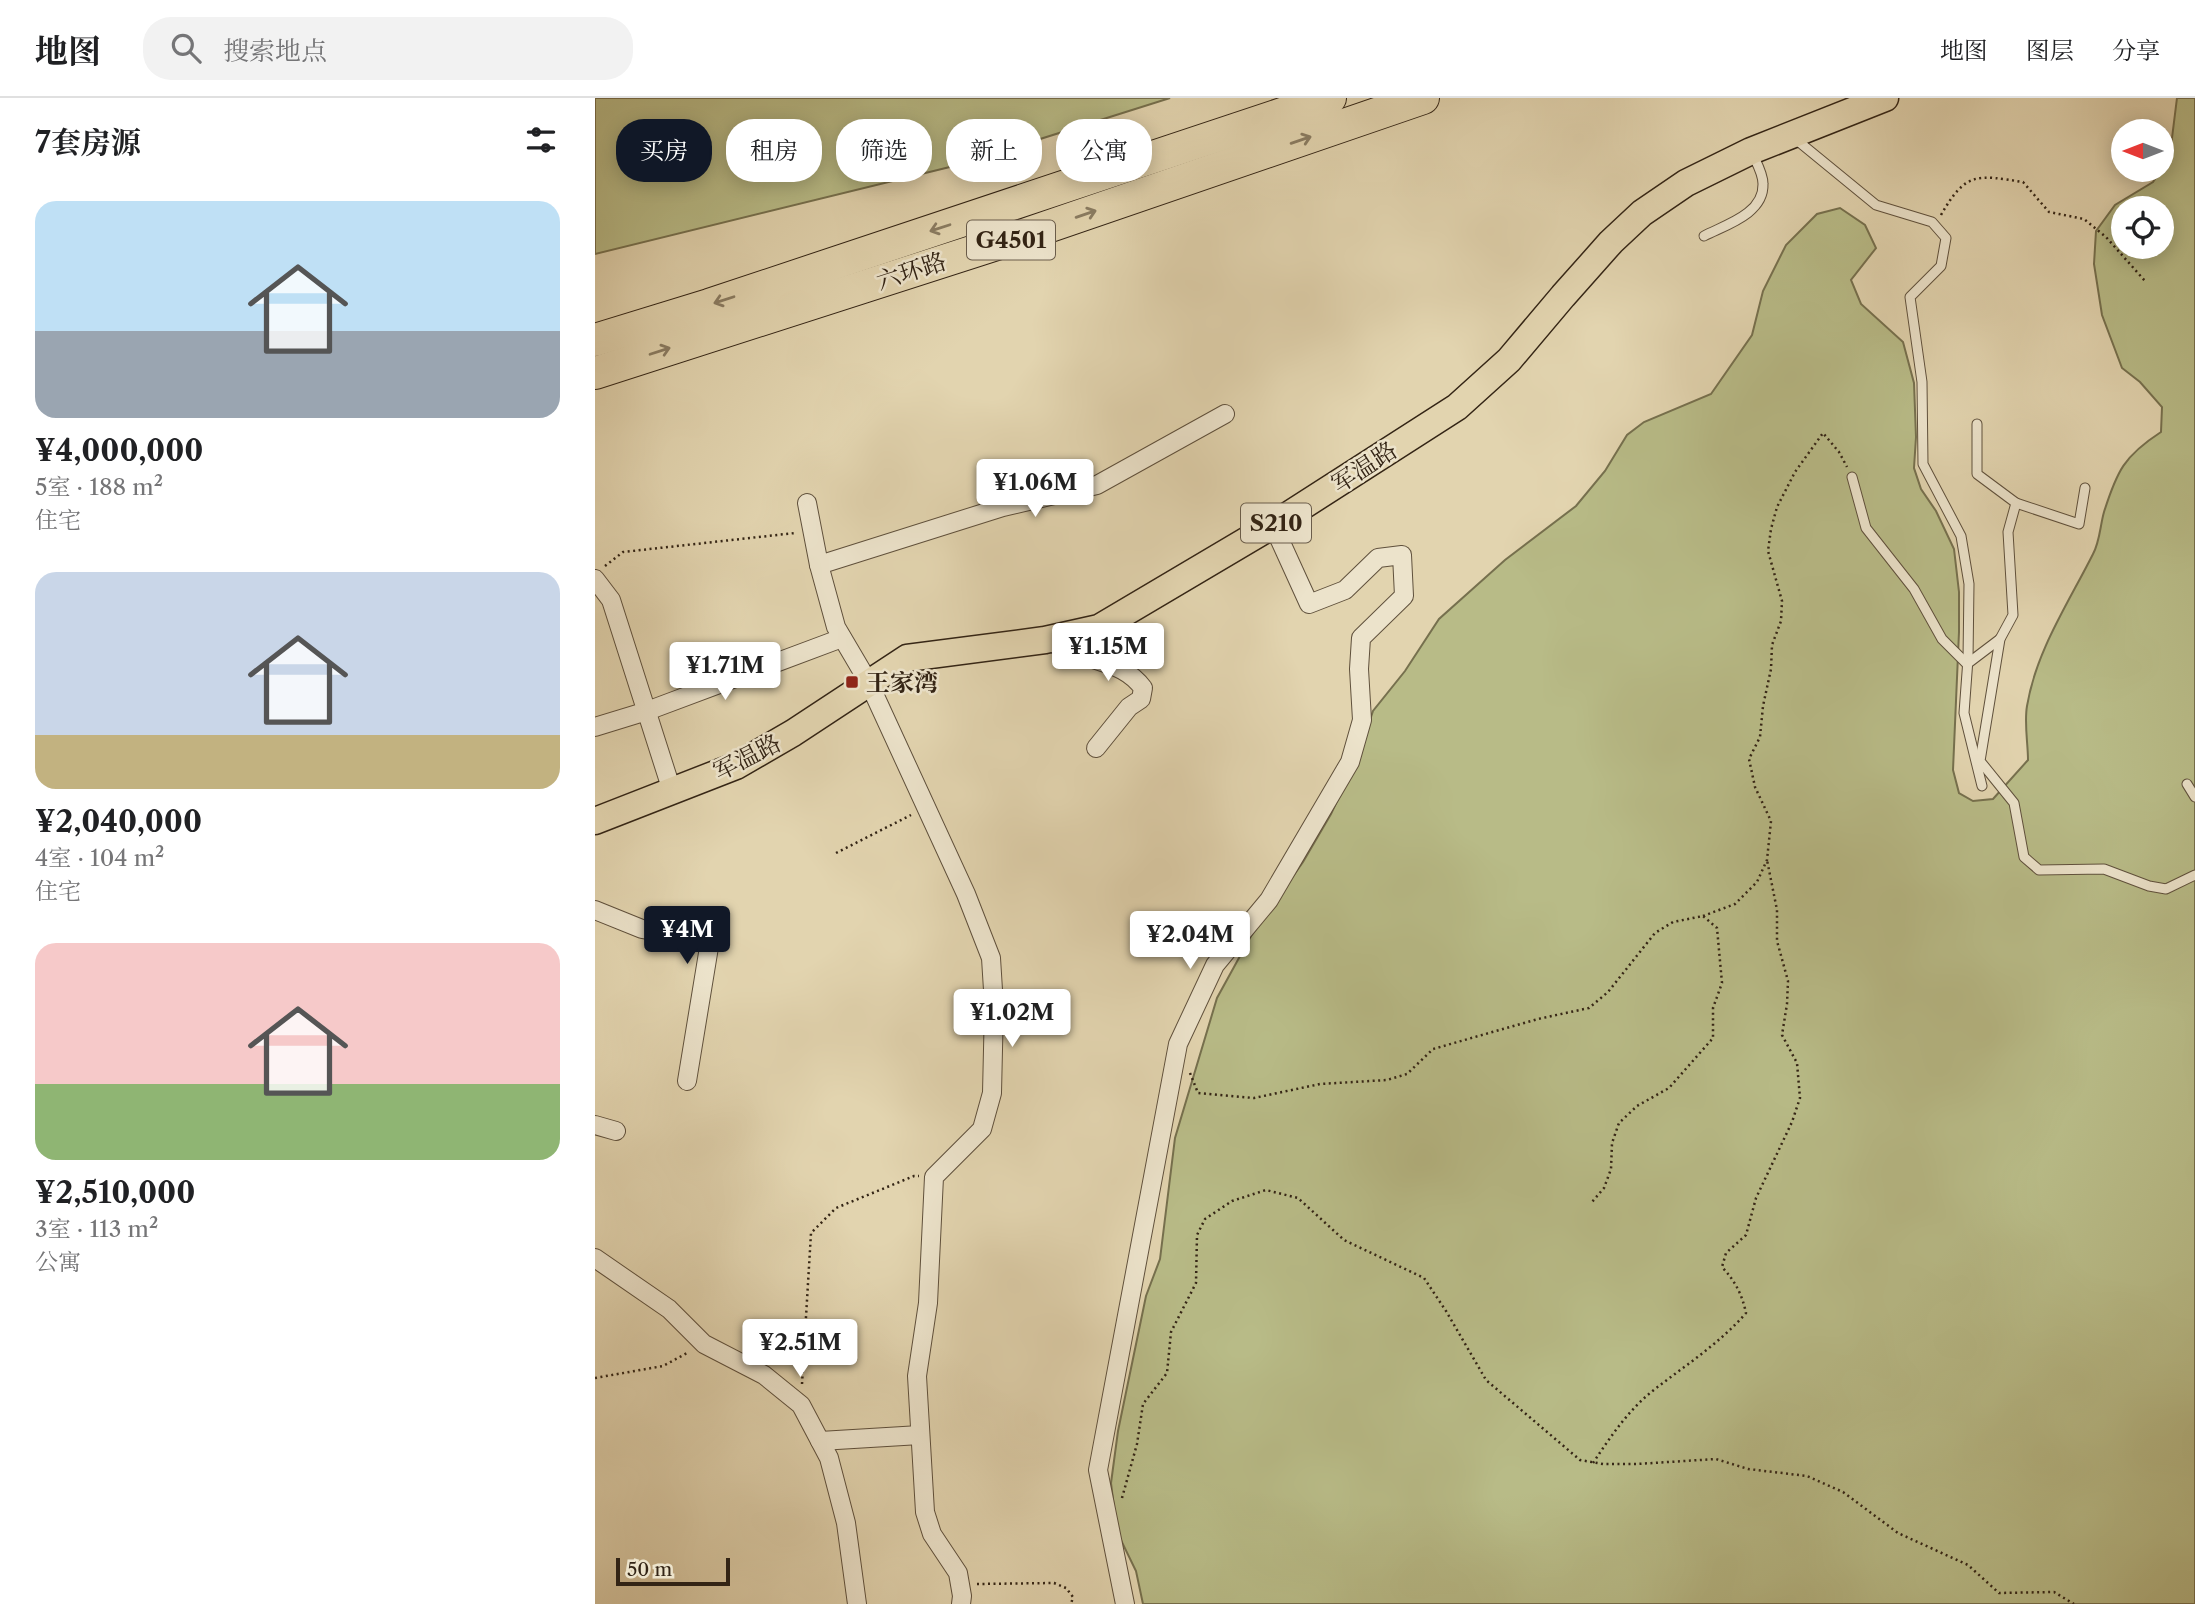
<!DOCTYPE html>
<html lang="zh">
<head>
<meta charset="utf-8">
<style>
  body { margin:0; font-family:"Libre Caslon Text","Noto Serif SC",serif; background:#f2f2f2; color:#202124; height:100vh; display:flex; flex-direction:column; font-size:26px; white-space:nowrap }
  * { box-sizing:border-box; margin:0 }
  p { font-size:23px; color:#757577 }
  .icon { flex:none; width:38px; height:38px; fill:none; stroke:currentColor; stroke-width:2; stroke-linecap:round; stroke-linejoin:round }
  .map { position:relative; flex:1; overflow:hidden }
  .panel { display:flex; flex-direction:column; background:#fff; width:595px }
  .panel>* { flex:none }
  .hud { position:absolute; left:21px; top:21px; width:665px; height:63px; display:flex; gap:14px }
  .needle { width:46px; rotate:270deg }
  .tools { position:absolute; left:1516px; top:21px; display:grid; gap:14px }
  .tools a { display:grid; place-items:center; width:63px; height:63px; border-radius:50%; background:#fff; box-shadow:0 4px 18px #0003; font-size:35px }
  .scale { position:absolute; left:21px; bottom:18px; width:114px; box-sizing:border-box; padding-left:7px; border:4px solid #332415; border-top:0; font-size:19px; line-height:24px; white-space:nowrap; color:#332415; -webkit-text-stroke:5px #ece3cb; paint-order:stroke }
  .price { position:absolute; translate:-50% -60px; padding:0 16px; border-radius:7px; background:#fff; color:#222; font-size:23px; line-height:46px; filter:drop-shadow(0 2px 4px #0008) }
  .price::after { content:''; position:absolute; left:50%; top:42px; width:21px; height:16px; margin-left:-10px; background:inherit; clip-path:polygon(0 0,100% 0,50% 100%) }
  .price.active { background:#111827; color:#fff }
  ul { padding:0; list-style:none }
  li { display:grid; align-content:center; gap:14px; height:371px; padding:0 35px }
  li span { display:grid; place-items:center; height:217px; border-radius:21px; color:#555 }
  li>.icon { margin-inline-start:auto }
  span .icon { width:126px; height:126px; fill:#fffc; stroke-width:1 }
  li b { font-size:30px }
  h2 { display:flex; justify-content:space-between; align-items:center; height:84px; padding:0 35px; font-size:30px }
  .pill { padding:0 24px; border-radius:28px; background:#fff; box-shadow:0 4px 18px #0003; font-size:24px; line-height:63px }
  .pill.active { background:#111827; color:#fff }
  header { display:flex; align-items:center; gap:42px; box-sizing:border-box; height:98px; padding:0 35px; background:#fff; border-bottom:2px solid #e0e0e0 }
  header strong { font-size:33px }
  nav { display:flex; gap:38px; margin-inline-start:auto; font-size:24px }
  .search { width:490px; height:63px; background:#f2f2f2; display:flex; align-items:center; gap:18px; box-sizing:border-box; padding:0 24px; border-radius:28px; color:#757577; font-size:26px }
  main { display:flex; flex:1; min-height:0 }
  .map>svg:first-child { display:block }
  .green { fill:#b8bb87; stroke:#76704e; stroke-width:2; fill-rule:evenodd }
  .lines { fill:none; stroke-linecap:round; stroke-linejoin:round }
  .lane-casing { stroke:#5f503c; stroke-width:11 }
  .street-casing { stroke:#5f503c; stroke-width:20 }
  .primary-casing { stroke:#332415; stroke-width:29 }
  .highway-casing { stroke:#332415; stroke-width:34 }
  .path { stroke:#332415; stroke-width:2.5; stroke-dasharray:2 3.5; stroke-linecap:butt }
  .lane { stroke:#ece3cb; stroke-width:9 }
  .street { stroke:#ece3cb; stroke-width:18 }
  .primary { stroke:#e2d4af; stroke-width:26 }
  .highway { stroke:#e2d4af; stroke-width:32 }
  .oneway { stroke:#8a7c62 }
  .poi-dot { fill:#8f2418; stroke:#ece3cb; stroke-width:2.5 }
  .labels { text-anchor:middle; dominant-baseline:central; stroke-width:5; stroke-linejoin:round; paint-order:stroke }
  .shield { fill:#ece3cb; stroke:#6a5d4c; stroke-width:2 }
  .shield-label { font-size:23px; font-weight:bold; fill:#332415 }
  .street-label { font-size:24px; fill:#332415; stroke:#ece3cb }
  .poi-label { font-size:24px; font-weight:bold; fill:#332415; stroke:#ece3cb; text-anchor:start }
</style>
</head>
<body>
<header>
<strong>地图</strong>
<div class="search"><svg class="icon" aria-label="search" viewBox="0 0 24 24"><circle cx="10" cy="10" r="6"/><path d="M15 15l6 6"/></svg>搜索地点</div>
<nav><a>地图</a><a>图层</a><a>分享</a></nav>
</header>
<main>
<section class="panel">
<h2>7套房源<svg class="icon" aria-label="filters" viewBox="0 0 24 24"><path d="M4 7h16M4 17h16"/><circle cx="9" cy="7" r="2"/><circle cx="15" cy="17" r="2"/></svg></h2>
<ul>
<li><span style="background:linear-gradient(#bfe0f5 60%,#9aa5b1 0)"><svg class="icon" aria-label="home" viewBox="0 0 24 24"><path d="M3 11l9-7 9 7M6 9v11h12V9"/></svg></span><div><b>¥4,000,000</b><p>5室 · 188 m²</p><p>住宅</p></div></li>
<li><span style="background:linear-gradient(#c9d6e8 75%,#c2b280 0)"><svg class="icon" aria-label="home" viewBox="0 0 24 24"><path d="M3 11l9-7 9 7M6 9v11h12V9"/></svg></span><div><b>¥2,040,000</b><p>4室 · 104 m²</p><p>住宅</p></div></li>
<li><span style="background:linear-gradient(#f6c9c9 65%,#8fb573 0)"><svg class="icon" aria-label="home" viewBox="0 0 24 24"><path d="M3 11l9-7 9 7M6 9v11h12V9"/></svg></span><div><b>¥2,510,000</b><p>3室 · 113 m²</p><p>公寓</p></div></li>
</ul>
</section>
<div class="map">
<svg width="1600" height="1506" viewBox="0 0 1600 1506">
  <rect width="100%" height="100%" fill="#e2d4af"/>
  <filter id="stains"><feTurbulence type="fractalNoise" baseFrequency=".00286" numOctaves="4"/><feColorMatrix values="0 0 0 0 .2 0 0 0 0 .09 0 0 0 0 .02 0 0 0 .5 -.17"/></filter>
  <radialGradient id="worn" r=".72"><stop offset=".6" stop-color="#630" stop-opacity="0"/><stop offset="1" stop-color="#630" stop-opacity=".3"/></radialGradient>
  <g class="green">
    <path d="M 0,0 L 575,0 L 363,67 L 0,156 Z"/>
    <path d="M 1582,0 L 1600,0 L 1600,1506 L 548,1506 L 541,1473 L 522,1434 L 516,1385 L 523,1333 L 551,1198 L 565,1161 L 580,1040 L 622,900 L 656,838 L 708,764 L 736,716 L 763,658 L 778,613 L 810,573 L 844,521 L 910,462 L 981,408 L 1010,373 L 1032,337 L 1049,324 L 1116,296 L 1157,237 L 1168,193 L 1191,147 L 1222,116 L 1245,110 L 1270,127 L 1281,150 L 1256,182 L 1266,206 L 1308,244 L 1319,285 L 1321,339 L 1319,370 L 1326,391 L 1341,413 L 1359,451 L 1364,494 L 1364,534 L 1358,672 L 1364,695 L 1378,703 L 1398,701 L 1433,662 C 1433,645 1429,625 1432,608 C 1441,553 1474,504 1498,456 C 1505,443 1505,428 1509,414 C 1522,373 1529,358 1566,334 L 1567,309 L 1545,284 L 1527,270 L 1507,217 L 1499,166 L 1501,133 L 1520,107 L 1558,84 L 1566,72 L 1576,48 ZM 1528,110 L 1566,110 L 1566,149 L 1528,149 Z"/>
  </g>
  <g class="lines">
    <defs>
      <g id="lane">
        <path d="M 1198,39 L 1281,107 L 1337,124 L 1351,140 L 1346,168 L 1315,199 L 1327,284 L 1328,366 L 1366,438 L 1374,486 L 1373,561 L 1369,615 L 1387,688"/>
        <path d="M 1109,138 C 1130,127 1169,116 1168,86 C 1168,75 1161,64 1157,55"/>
        <path d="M 1382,326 L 1382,376 L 1421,405 L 1413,434 L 1418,517 L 1405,541 L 1385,663 L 1419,705 L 1429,759 L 1444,772 L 1509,771 L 1554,788 L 1571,791 L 1600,777"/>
        <path d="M 1257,379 L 1271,430 L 1319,491 L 1347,541 L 1372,566 L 1405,541"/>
        <path d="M 1421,405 L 1484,426 L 1490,390"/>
        <path d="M 1592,686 L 1600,699"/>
      </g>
      <g id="street">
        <path d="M 212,405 L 224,467 L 241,529 L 274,585 L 371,796 L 396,860 L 399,908 L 397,995 L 387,1031 L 339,1079 L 333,1205 L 322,1278 L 330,1414 L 337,1436 L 363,1475 L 367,1498 L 366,1506"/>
        <path d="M 224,467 L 408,409 L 502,387 L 630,316"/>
        <path d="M 0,481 L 16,502 L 77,693"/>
        <path d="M 450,542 C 464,547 478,554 492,559 C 515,567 533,570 548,590 L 546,601 L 534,609 L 501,650"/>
        <path d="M 0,629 L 52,613 L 247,540"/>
        <path d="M 0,812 L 47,831 L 115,843 L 92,983"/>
        <path d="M 0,1027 L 21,1033"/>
        <path d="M 0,1160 L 74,1211 L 109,1246 L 169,1277 L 206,1307 L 234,1360 L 251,1425 L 262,1506"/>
        <path d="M 225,1343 L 325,1337"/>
        <path d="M 530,1506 L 503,1372 L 583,946 L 620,867 L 674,802 L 755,664 L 767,622 L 764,571 L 766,540 L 809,498 L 807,457 L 783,460 L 750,492 L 714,506 L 678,427"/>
      </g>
      <path id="primary" d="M 0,723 L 141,668 L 198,635 L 312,560 L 450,542 L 504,530 L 678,427 L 862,309 L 914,262 L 968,198 L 1016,144 L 1047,115 L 1091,85 L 1156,53 L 1290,0"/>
      <g id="highway">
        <path d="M 0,242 L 114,207 L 735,0"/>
        <path d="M 0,275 L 417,141 L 828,0"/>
      </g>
    </defs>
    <use href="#lane" class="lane-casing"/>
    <use href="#street" class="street-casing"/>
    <use href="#primary" class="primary-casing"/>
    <use href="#highway" class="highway-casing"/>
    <g class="path">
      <path d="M 1346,117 C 1371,73 1382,77 1428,84 L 1454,114 L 1489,121 L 1511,139 L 1550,183"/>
      <path d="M 10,468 L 28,454 L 200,435"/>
      <path d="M 241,755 L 316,717"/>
      <path d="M 1108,818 L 1140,806 L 1162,784 L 1172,762 L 1176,723 L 1160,689 L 1154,661 L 1165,639 L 1168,608 L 1176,571 L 1177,547 L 1186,523 L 1187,503 L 1173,453 L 1176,431 L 1182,409 L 1200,374 L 1228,335 L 1244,354 L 1252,369"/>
      <path d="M 595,975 L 603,995 L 659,1000 L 725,986 L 792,982 L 812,976 L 838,951 L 943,921 L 994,910 L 1013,894 L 1060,835 L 1078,824 L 1108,818 L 1122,830 L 1127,885 L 1118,910 L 1118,940 L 1074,990 L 1042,1008 L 1024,1025 L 1017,1045 L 1016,1071 L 1009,1090 L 997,1104"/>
      <path d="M 0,1280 L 68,1268 L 94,1254"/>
      <path d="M 207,1286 L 216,1135 L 241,1110 L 319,1078 L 324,1078"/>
      <path d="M 998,1365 C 1016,1338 1034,1311 1060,1291 C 1091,1267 1125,1245 1151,1215 C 1147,1196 1140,1183 1127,1169 L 1131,1155 L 1151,1137 L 1161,1100 L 1197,1024 L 1205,1000 L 1202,965 L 1187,937 L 1192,906 L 1193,883 L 1182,843 L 1182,812 L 1172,762"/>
      <path d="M 527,1400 L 542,1346 L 548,1306 L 572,1275 L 576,1234 L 601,1185 L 602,1137 L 610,1121 L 637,1103 L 671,1092 L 703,1100 L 749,1142 L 829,1180 L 851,1213 L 891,1282 L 985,1362 L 1008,1366 L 1042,1366 L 1121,1361 L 1153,1371 L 1212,1378 L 1248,1394 L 1303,1435 L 1373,1467 L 1404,1495 L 1459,1494 L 1479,1506"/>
      <path d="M 382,1486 L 459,1485 L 471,1490 L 478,1499 L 476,1506"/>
    </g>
    <use href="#lane" class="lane"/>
    <use href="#street" class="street"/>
    <use href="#primary" class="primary"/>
    <use href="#highway" class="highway"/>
  </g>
  <defs><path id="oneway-shaft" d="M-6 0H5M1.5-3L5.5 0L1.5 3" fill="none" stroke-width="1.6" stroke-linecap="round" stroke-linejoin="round" transform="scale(1.75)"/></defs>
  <g class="oneway">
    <use href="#oneway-shaft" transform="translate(706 42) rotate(-19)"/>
    <use href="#oneway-shaft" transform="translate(491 116) rotate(-19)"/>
    <use href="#oneway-shaft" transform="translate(345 130) rotate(162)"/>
    <use href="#oneway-shaft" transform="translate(129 202) rotate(162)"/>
    <use href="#oneway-shaft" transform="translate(65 253) rotate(-18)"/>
  </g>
  <rect class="poi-dot" x="250" y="577" width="14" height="14" rx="3.5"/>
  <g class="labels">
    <g class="shield">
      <rect x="372" y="122.5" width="88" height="39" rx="5"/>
      <rect x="646" y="405.5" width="70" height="39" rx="5"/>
    </g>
    <g class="shield-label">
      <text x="416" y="142">G4501</text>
      <text x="681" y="425">S210</text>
    </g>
    <g class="street-label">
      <text transform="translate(316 173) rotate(-18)">六环路</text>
      <text transform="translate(769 369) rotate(-33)">军温路</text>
      <text transform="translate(152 659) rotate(-27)">军温路</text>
    </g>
    <g class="poi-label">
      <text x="271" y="584">王家湾</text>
    </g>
  </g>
  <rect width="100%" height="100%" filter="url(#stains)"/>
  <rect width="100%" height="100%" fill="url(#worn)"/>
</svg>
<div class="tools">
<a><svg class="needle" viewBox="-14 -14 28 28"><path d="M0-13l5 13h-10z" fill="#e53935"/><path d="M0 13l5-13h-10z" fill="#757577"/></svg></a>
<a><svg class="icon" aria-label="locate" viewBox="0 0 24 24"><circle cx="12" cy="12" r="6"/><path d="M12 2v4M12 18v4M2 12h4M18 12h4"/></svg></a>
</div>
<div class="scale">50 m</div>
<b class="price" style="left:440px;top:421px">¥1.06M</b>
<b class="price" style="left:513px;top:585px">¥1.15M</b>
<b class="price" style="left:130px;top:604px">¥1.71M</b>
<b class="price active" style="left:92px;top:868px">¥4M</b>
<b class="price" style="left:595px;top:873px">¥2.04M</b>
<b class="price" style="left:417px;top:951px">¥1.02M</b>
<b class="price" style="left:205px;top:1281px">¥2.51M</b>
<div class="hud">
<a class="pill active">买房</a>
<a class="pill">租房</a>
<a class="pill">筛选</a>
<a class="pill">新上</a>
<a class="pill">公寓</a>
</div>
</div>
</main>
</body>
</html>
